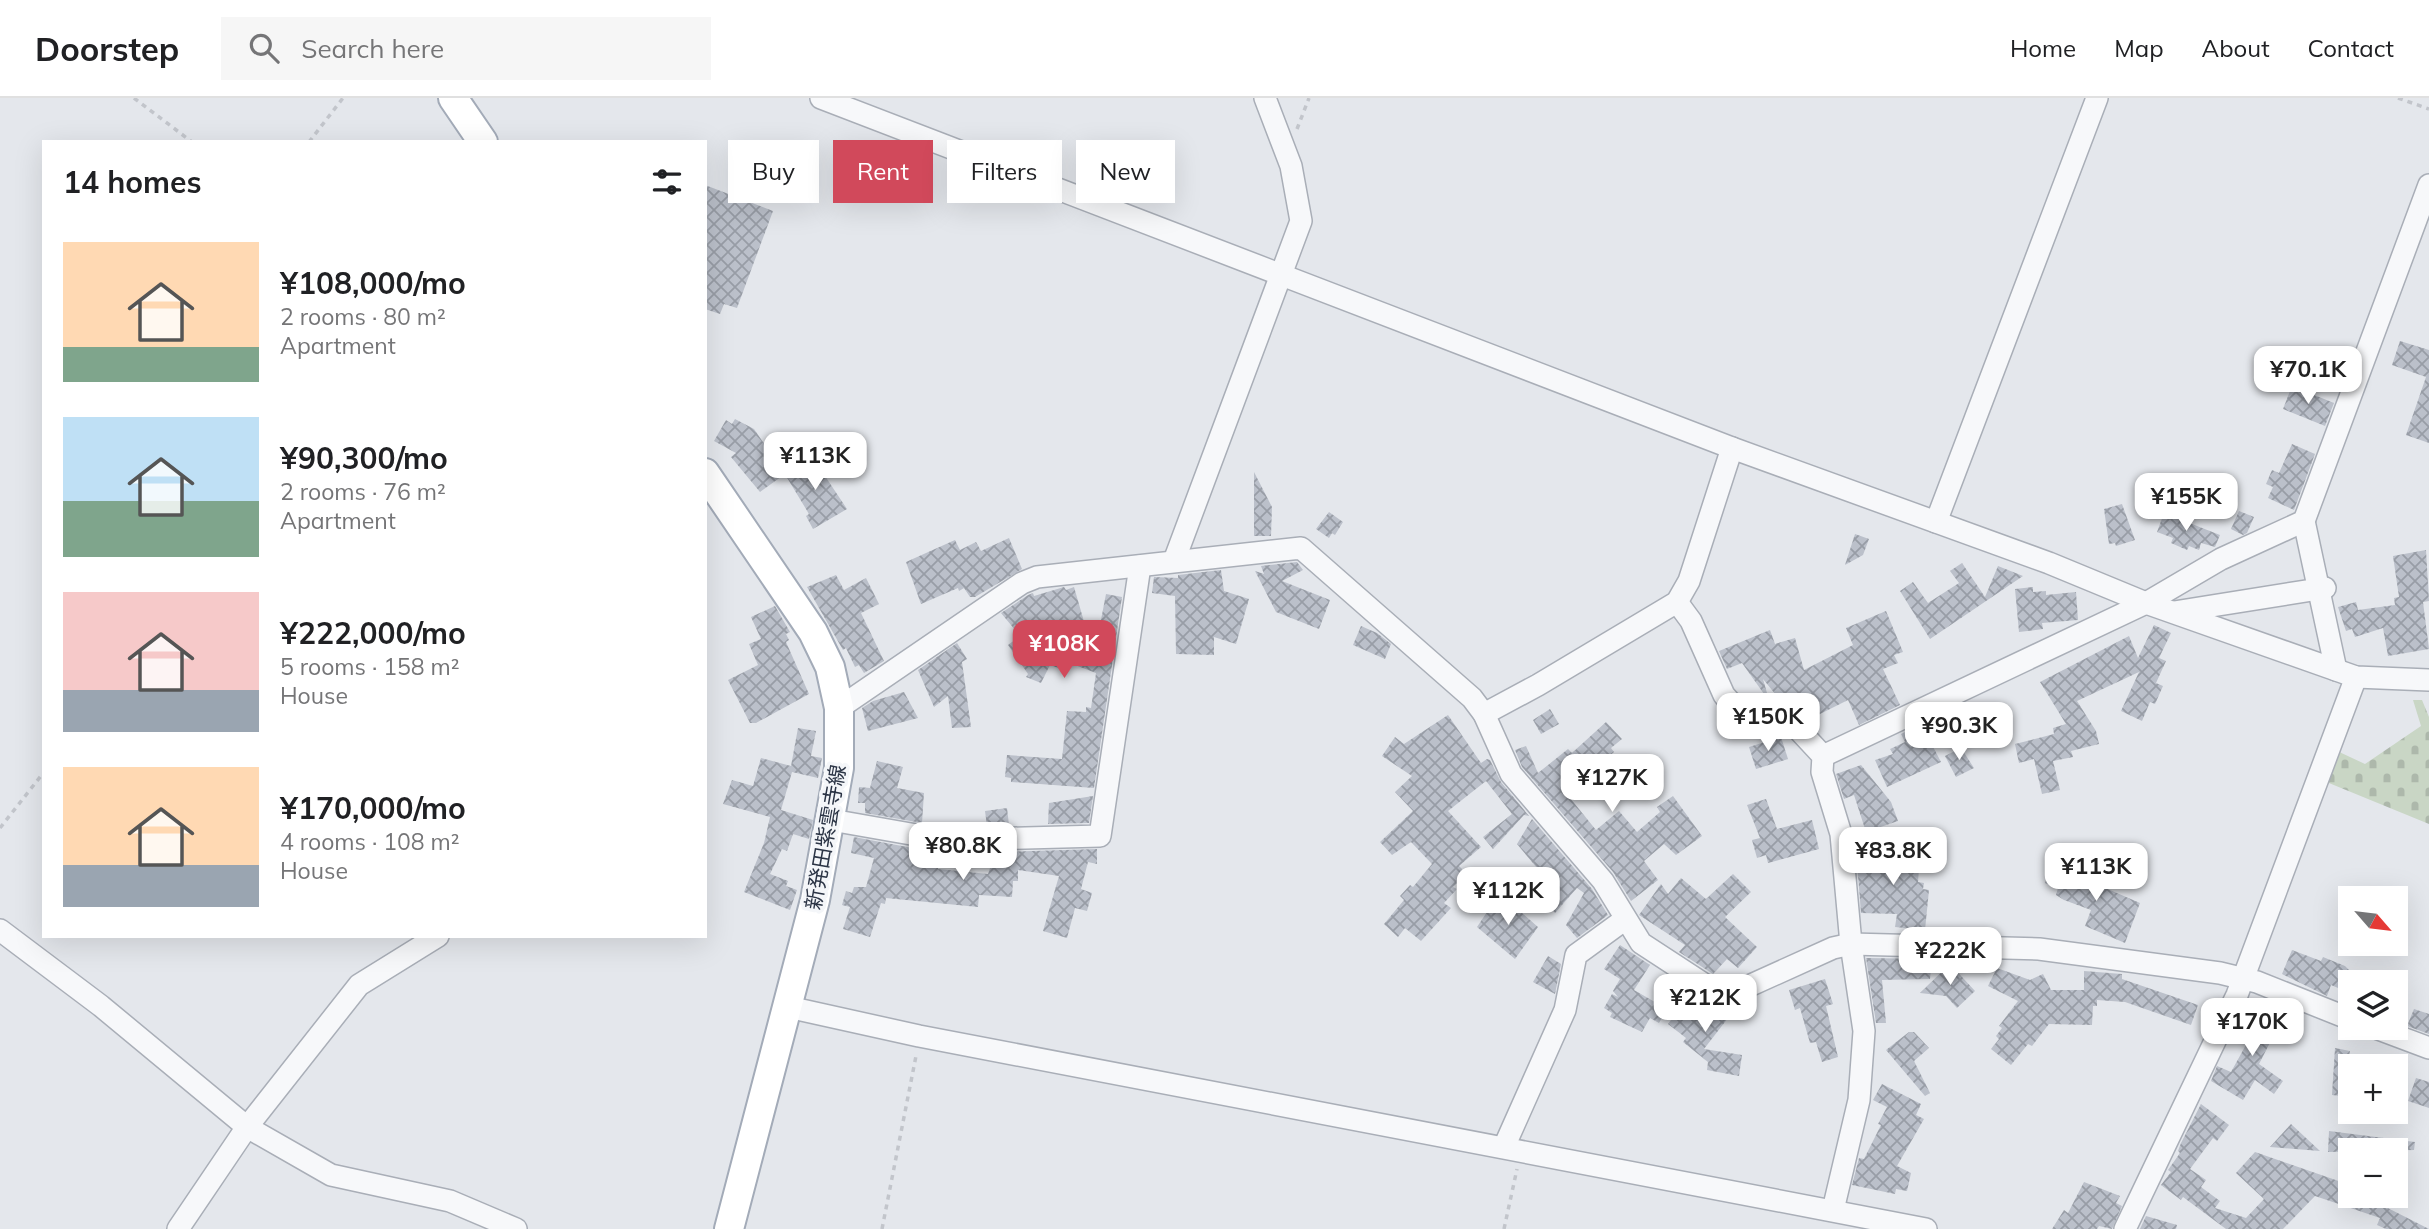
<!DOCTYPE html>
<html lang="en">
<head>
<meta charset="utf-8">
<style>
  body { margin:0; font-family:Mulish,"Noto Sans JP",sans-serif; background:#f6f6f6; color:#202124; height:100vh; display:flex; flex-direction:column; font-size:26px; white-space:nowrap }
  * { box-sizing:border-box; margin:0 }
  p { font-size:23px; color:#757577 }
  .icon { flex:none; width:38px; height:38px; fill:none; stroke:currentColor; stroke-width:2; stroke-linecap:round; stroke-linejoin:round }
  .map { position:relative; flex:1; overflow:hidden }
  .drawer { position:absolute; left:42px; top:42px; width:665px; height:798px; display:flex; flex-direction:column; background:#fff; border-radius:0px; box-shadow:0 7px 28px #0002 }
  .drawer>* { flex:none }
  .top-card { position:absolute; left:728px; top:42px; width:665px; height:63px; display:flex; gap:14px }
  .needle { width:46px; rotate:118deg }
  .fabs { position:absolute; left:2338px; top:788px; display:grid; gap:14px }
  .fabs a { display:grid; place-items:center; width:70px; height:70px; border-radius:0px; background:#fff; box-shadow:0 7px 28px #0002; font-size:35px }
  .price { position:absolute; translate:-50% -60px; padding:0 16px; border-radius:14px; background:#fff; color:#222; font-size:23px; line-height:46px; filter:drop-shadow(0 2px 4px #0008) }
  .price::after { content:''; position:absolute; left:50%; top:42px; width:21px; height:16px; margin-left:-10px; background:inherit; clip-path:polygon(0 0,100% 0,50% 100%) }
  .price.selected { background:#d1495b; color:#fff }
  ul { padding:0; list-style:none }
  li { display:flex; align-items:center; gap:21px; height:175px; padding:0 21px }
  li span { display:grid; place-items:center; flex:none; width:196px; height:140px; border-radius:0px; color:#555 }
  li>.icon { margin-inline-start:auto }
  span .icon { width:84px; height:84px; fill:#fffc; stroke-width:1 }
  li b { font-size:30px }
  h2 { display:flex; justify-content:space-between; align-items:center; height:84px; padding:0 21px; font-size:30px }
  .chip { padding:0 24px; border-radius:0px; background:#fff; box-shadow:0 7px 28px #0002; font-size:24px; line-height:63px }
  .chip.selected { background:#d1495b; color:#fff }
  header { display:flex; align-items:center; gap:42px; box-sizing:border-box; height:98px; padding:0 35px; background:#fff; border-bottom:2px solid #e0e0e0 }
  header strong { font-size:33px }
  nav { display:flex; gap:38px; margin-inline-start:auto; font-size:24px }
  .search { width:490px; height:63px; background:#f6f6f6; display:flex; align-items:center; gap:18px; box-sizing:border-box; padding:0 24px; border-radius:0px; color:#757577; font-size:26px }
  .map>svg:first-child { display:block }
  .cemetery { fill:url(#cemetery-stones) }
  .building { fill:url(#building-cross-hatch) }
  .lines { fill:none; stroke-linecap:round; stroke-linejoin:round }
  .minor-casing { stroke:#a9aeb7; stroke-width:24 }
  .major-casing { stroke:#a3abb8; stroke-width:32 }
  .path { stroke:#c2c5cb; stroke-width:3.5; stroke-dasharray:5 5; stroke-linecap:butt }
  .minor { stroke:#f7f8fa; stroke-width:21 }
  .major { stroke:#fff; stroke-width:28 }
  .labels { text-anchor:middle; dominant-baseline:central; stroke-width:7; stroke-linejoin:round; paint-order:stroke }
  .street-label { font-size:21px; fill:#2b3445; stroke:#f4f6f9 }
</style>
</head>
<body>
<header>
<strong>Doorstep</strong>
<div class="search"><svg class="icon" aria-label="search" viewBox="0 0 24 24"><circle cx="10" cy="10" r="6"/><path d="M15 15l6 6"/></svg>Search here</div>
<nav><a>Home</a><a>Map</a><a>About</a><a>Contact</a></nav>
</header>
<div class="map">
<svg width="2429" height="1131" viewBox="0 0 2429 1131">
  <defs>
    <pattern id="cemetery-stones" width="16" height="16" patternUnits="userSpaceOnUse" patternTransform="scale(1.75)"><rect width="16" height="16" fill="#c9d6c5"/><path d="M2 7V4a2 2 0 0 1 4 0v3zM10 15v-3a2 2 0 0 1 4 0v3z" fill="#adb8ab"/></pattern>
    <pattern id="building-cross-hatch" width="8" height="8" patternUnits="userSpaceOnUse" patternTransform="scale(1.75)"><rect width="8" height="8" fill="#bbc0ca"/><path d="M0 0l8 8M0 8l8-8" fill="none" stroke="#989da6"/></pattern>
  </defs>
  <rect width="100%" height="100%" fill="#e4e7ec"/>
  <path class="cemetery" d="M 2413,602 L 2422,602 L 2429,619 L 2429,726 L 2324,683 L 2335,652 L 2365,666 L 2421,628 Z"/>
  <g class="building">
    <path d="M 705,87 L 773,113 L 737,210 L 724,206 L 720,216 L 705,211 Z"/>
    <path d="M 2400,243 L 2429,252 L 2429,345 L 2406,337 L 2426,279 L 2392,267 Z"/>
    <path d="M 2292,288 L 2334,305 L 2325,328 L 2283,311 Z"/>
    <path d="M 735,321 L 754,331 L 785,376 L 760,394 L 731,359 L 736,355 L 714,343 L 726,322 L 732,326 Z"/>
    <path d="M 2292,346 L 2315,356 L 2294,412 L 2268,400 L 2273,389 L 2266,386 L 2272,372 L 2279,375 Z"/>
    <path d="M 811,357 L 847,411 L 813,431 L 806,418 L 809,416 L 783,373 Z"/>
    <path d="M 1254,374 L 1272,409 L 1271,438 L 1254,438 Z"/>
    <path d="M 2122,406 L 2135,442 L 2116,448 L 2115,445 L 2109,446 L 2104,411 Z"/>
    <path d="M 2239,413 L 2254,419 L 2247,435 L 2243,437 L 2231,431 Z"/>
    <path d="M 1329,414 L 1343,424 L 1335,437 L 1332,435 L 1329,440 L 1316,431 Z"/>
    <path d="M 2164,415 L 2220,437 L 2215,449 L 2201,445 L 2199,452 L 2189,448 L 2187,452 L 2171,445 L 2173,440 L 2157,434 Z"/>
    <path d="M 1855,436 L 1869,441 L 1863,457 L 1845,467 Z"/>
    <path d="M 1009,440 L 1022,471 L 975,499 L 970,499 L 964,490 L 959,493 L 958,490 L 921,506 L 906,464 L 955,442 L 960,452 L 976,444 L 981,453 Z"/>
    <path d="M 2426,452 L 2429,503 L 2423,504 L 2429,551 L 2388,558 L 2383,530 L 2355,539 L 2352,531 L 2346,533 L 2338,509 L 2356,504 L 2358,512 L 2395,507 L 2394,500 L 2399,499 L 2393,458 Z"/>
    <path d="M 1297,464 L 1303,472 L 1282,483 L 1330,502 L 1319,531 L 1276,514 L 1255,473 L 1264,476 L 1261,468 Z"/>
    <path d="M 1962,465 L 1985,499 L 1998,468 L 2023,478 L 1930,541 L 1900,493 L 1913,484 L 1928,505 L 1959,485 L 1950,473 Z"/>
    <path d="M 1221,472 L 1224,493 L 1249,501 L 1236,546 L 1214,539 L 1214,557 L 1176,556 L 1175,498 L 1152,495 L 1154,479 L 1178,480 L 1178,477 Z"/>
    <path d="M 836,477 L 844,492 L 866,480 L 879,506 L 861,515 L 884,563 L 864,575 L 859,567 L 855,569 L 846,550 L 843,552 L 807,489 Z"/>
    <path d="M 1064,489 L 1066,492 L 1074,489 L 1094,558 L 1106,496 L 1122,499 L 1094,690 L 1011,684 L 1011,680 L 1005,679 L 1007,657 L 1062,661 L 1067,613 L 1086,614 L 1086,609 L 1091,610 L 1096,575 L 1067,564 L 1064,572 L 1050,567 L 1041,585 L 1026,579 L 1028,576 L 1008,547 L 1020,538 L 1001,515 L 1028,497 L 1033,495 L 1034,498 Z"/>
    <path d="M 2033,489 L 2033,494 L 2046,493 L 2046,497 L 2076,494 L 2078,522 L 2042,525 L 2043,531 L 2019,534 L 2015,491 Z"/>
    <path d="M 775,508 L 790,534 L 786,536 L 789,542 L 786,544 L 809,596 L 756,625 L 750,625 L 728,582 L 758,567 L 749,546 L 761,541 L 751,519 Z"/>
    <path d="M 1886,513 L 1903,554 L 1894,557 L 1898,565 L 1883,571 L 1900,607 L 1859,627 L 1848,602 L 1808,622 L 1790,603 L 1794,615 L 1789,613 L 1763,581 L 1767,595 L 1764,596 L 1742,565 L 1727,571 L 1719,553 L 1770,532 L 1775,546 L 1795,540 L 1804,572 L 1853,547 L 1846,530 Z"/>
    <path d="M 2154,527 L 2171,535 L 2159,560 L 2166,563 L 2156,585 L 2163,588 L 2155,606 L 2150,604 L 2142,623 L 2121,613 L 2139,574 L 2077,603 L 2096,633 L 2099,646 L 2071,653 L 2073,659 L 2053,663 L 2060,692 L 2042,696 L 2034,661 L 2019,665 L 2015,646 L 2054,636 L 2053,630 L 2066,626 L 2040,584 L 2129,538 L 2138,560 Z"/>
    <path d="M 1361,528 L 1377,535 L 1391,546 L 1385,561 L 1353,547 Z"/>
    <path d="M 957,545 L 967,561 L 962,564 L 971,629 L 952,630 L 948,598 L 934,609 L 918,572 Z"/>
    <path d="M 904,594 L 918,620 L 868,633 L 862,610 L 873,603 Z"/>
    <path d="M 1550,611 L 1559,626 L 1541,636 L 1533,622 Z"/>
    <path d="M 1448,617 L 1481,665 L 1487,661 L 1490,662 L 1501,684 L 1529,718 L 1524,717 L 1493,751 L 1483,739 L 1512,716 L 1486,683 L 1448,713 L 1481,749 L 1459,768 L 1467,776 L 1453,789 L 1457,791 L 1444,805 L 1451,810 L 1421,843 L 1405,830 L 1398,839 L 1384,826 L 1404,802 L 1400,798 L 1410,787 L 1413,789 L 1432,766 L 1411,744 L 1392,757 L 1380,744 L 1413,713 L 1395,694 L 1412,678 L 1382,658 L 1395,639 L 1404,646 Z"/>
    <path d="M 1606,624 L 1622,641 L 1611,650 L 1614,654 L 1566,695 L 1596,732 L 1619,713 L 1637,734 L 1660,714 L 1657,709 L 1673,698 L 1702,738 L 1676,757 L 1664,746 L 1644,763 L 1658,782 L 1631,803 L 1613,774 L 1522,669 L 1515,652 L 1526,648 L 1538,675 L 1568,651 L 1572,655 Z"/>
    <path d="M 1921,626 L 1941,664 L 1887,689 L 1875,662 L 1893,656 L 1890,651 L 1905,644 L 1901,636 Z"/>
    <path d="M 798,630 L 816,633 L 811,658 L 822,660 L 818,680 L 792,674 L 781,712 L 813,722 L 809,741 L 793,736 L 787,753 L 782,751 L 770,776 L 788,783 L 786,788 L 797,792 L 790,812 L 744,794 L 764,745 L 770,719 L 723,706 L 732,682 L 753,688 L 761,660 L 791,668 Z"/>
    <path d="M 1781,639 L 1788,661 L 1756,671 L 1749,649 Z"/>
    <path d="M 1961,650 L 1974,670 L 1956,679 L 1945,658 Z"/>
    <path d="M 877,663 L 903,669 L 897,690 L 924,695 L 922,725 L 865,715 L 865,705 L 858,705 L 859,689 L 870,690 Z"/>
    <path d="M 1861,667 L 1891,704 L 1898,723 L 1866,734 L 1854,697 L 1844,701 L 1836,676 Z"/>
    <path d="M 1093,698 L 1089,725 L 1048,726 L 1049,705 Z"/>
    <path d="M 1766,701 L 1777,731 L 1812,722 L 1819,751 L 1768,765 L 1766,757 L 1757,760 L 1752,742 L 1760,740 L 1747,707 Z"/>
    <path d="M 1007,710 L 1009,727 L 987,728 L 985,713 Z"/>
    <path d="M 1532,721 L 1592,791 L 1608,817 L 1577,840 L 1566,827 L 1584,795 L 1577,790 L 1555,815 L 1525,781 L 1537,770 L 1517,746 Z"/>
    <path d="M 854,739 L 934,754 L 933,767 L 938,768 L 938,771 L 988,776 L 993,761 L 999,761 L 999,754 L 1097,751 L 1097,766 L 1088,764 L 1081,791 L 1092,795 L 1087,813 L 1075,810 L 1067,840 L 1043,833 L 1059,778 L 1018,772 L 1018,783 L 1013,783 L 1012,799 L 979,797 L 978,809 L 886,800 L 885,806 L 881,805 L 870,839 L 843,831 L 850,809 L 842,807 L 846,793 L 852,795 L 854,789 L 866,789 L 874,760 L 851,755 Z"/>
    <path d="M 1856,752 L 1920,757 L 1918,784 L 1924,785 L 1923,791 L 1929,792 L 1925,832 L 1895,829 L 1897,816 L 1861,815 Z"/>
    <path d="M 2052,767 L 2140,805 L 2125,845 L 2085,828 L 2091,812 L 2064,802 L 2056,797 L 2058,790 L 2045,785 Z"/>
    <path d="M 1733,776 L 1751,794 L 1725,819 L 1757,849 L 1738,870 L 1727,861 L 1713,876 L 1679,854 L 1685,847 L 1639,817 L 1661,786 L 1668,796 L 1681,780 L 1706,801 Z"/>
    <path d="M 1506,801 L 1538,829 L 1515,861 L 1477,829 L 1495,802 L 1502,806 Z"/>
    <path d="M 1620,847 L 1650,867 L 1634,892 L 1667,911 L 1659,925 L 1650,920 L 1642,934 L 1610,919 L 1612,915 L 1604,910 L 1612,896 L 1618,899 L 1613,893 L 1620,881 L 1604,871 Z"/>
    <path d="M 2292,852 L 2321,863 L 2323,859 L 2345,868 L 2350,873 L 2350,895 L 2331,887 L 2327,898 L 2282,876 Z"/>
    <path d="M 1548,858 L 1561,866 L 1555,896 L 1533,884 Z"/>
    <path d="M 1866,860 L 1932,861 L 1930,881 L 1882,882 L 1886,925 L 1876,925 Z"/>
    <path d="M 1950,866 L 1975,893 L 1957,910 L 1946,898 L 1920,895 Z"/>
    <path d="M 1997,870 L 2030,882 L 2043,876 L 2051,892 L 2084,892 L 2084,873 L 2122,876 L 2122,881 L 2198,907 L 2191,927 L 2125,904 L 2097,902 L 2097,908 L 2093,908 L 2092,927 L 2049,926 L 2032,948 L 2028,946 L 2011,967 L 1991,951 L 1999,941 L 1996,938 L 2002,930 L 1999,928 L 2018,903 L 1988,888 Z"/>
    <path d="M 1825,881 L 1833,906 L 1826,908 L 1838,959 L 1822,964 L 1816,944 L 1810,945 L 1800,910 L 1795,912 L 1789,892 Z"/>
    <path d="M 1692,894 L 1728,920 L 1704,951 L 1742,957 L 1739,978 L 1707,972 L 1708,964 L 1683,944 L 1686,940 L 1668,926 Z"/>
    <path d="M 2260,906 L 2275,914 L 2273,919 L 2281,923 L 2259,966 L 2283,983 L 2274,996 L 2255,982 L 2243,1002 L 2211,983 L 2217,968 L 2231,974 L 2247,945 L 2242,942 Z"/>
    <path d="M 2414,911 L 2429,916 L 2429,936 L 2407,928 Z"/>
    <path d="M 1909,934 L 1914,934 L 1929,950 L 1914,963 L 1930,995 L 1925,998 L 1886,952 Z"/>
    <path d="M 2335,950 L 2350,953 L 2341,998 L 2332,997 Z"/>
    <path d="M 2416,980 L 2429,984 L 2429,1010 L 2408,1003 Z"/>
    <path d="M 1882,986 L 1921,1006 L 1916,1017 L 1924,1021 L 1897,1068 L 1911,1075 L 1907,1093 L 1896,1091 L 1895,1096 L 1852,1087 L 1859,1060 L 1864,1061 L 1881,1027 L 1878,1026 L 1887,1009 L 1873,1002 Z"/>
    <path d="M 2201,1006 L 2229,1027 L 2217,1043 L 2213,1040 L 2190,1071 L 2206,1082 L 2201,1089 L 2220,1103 L 2215,1110 L 2246,1120 L 2264,1101 L 2236,1075 L 2255,1054 L 2350,1087 L 2350,1097 L 2377,1097 L 2374,1103 L 2429,1131 L 2386,1131 L 2377,1127 L 2380,1120 L 2315,1098 L 2283,1131 L 2226,1131 L 2183,1099 L 2181,1102 L 2161,1087 L 2171,1074 L 2168,1072 L 2180,1055 L 2178,1053 L 2181,1045 Z"/>
    <path d="M 2291,1026 L 2320,1053 L 2270,1049 Z"/>
    <path d="M 2329,1033 L 2415,1044 L 2414,1052 L 2328,1054 Z"/>
    <path d="M 2084,1084 L 2120,1098 L 2116,1105 L 2122,1108 L 2112,1131 L 2099,1128 L 2097,1131 L 2052,1131 L 2064,1112 L 2068,1115 Z"/>
    <path d="M 2146,1118 L 2177,1127 L 2176,1131 L 2140,1131 Z"/>
  </g>
  <g class="lines">
    <defs>
      <g id="minor">
        <path d="M 821,0 L 1732,350 L 2049,465 L 2146,505 L 2356,579 L 2429,582"/>
        <path d="M 2304,423 L 2336,572"/>
        <path d="M 1936,424 L 2097,0"/>
        <path d="M 1174,463 L 1301,123 L 1291,68 L 1265,0"/>
        <path d="M 1677,504 L 1691,523 L 1724,597 L 1732,606 L 1797,630 L 1823,658 L 1822,674 L 1841,736 L 1851,846 L 1864,933 L 1859,1002 L 1833,1112"/>
        <path d="M 2174,514 L 2325,490"/>
        <path d="M 839,610 L 1022,485 L 1037,479 L 1301,450 L 1472,600 L 1484,616 L 1511,676 L 1603,783 L 1641,845 L 1716,894 L 1729,897 L 1833,850 L 1851,846 L 2039,851 L 2220,875 L 2257,884 L 2350,921"/>
        <path d="M 1484,616 L 1538,587 L 1677,504 L 1689,483 L 1732,350"/>
        <path d="M 1823,658 L 2146,505 L 2221,461 L 2304,423 L 2429,87"/>
        <path d="M 831,722 L 945,742 L 1100,738 L 1140,468"/>
        <path d="M 0,832 L 101,908 L 247,1029 L 331,1077 L 450,1103 L 516,1131"/>
        <path d="M 788,909 L 919,938 L 1926,1131"/>
        <path d="M 2373,929 L 2429,950"/>
        <path d="M 1504,1049 L 1565,912 L 1576,857 L 1624,822"/>
        <path d="M 178,1131 L 247,1029 L 359,887 L 438,838"/>
        <path d="M 2125,1131 L 2237,897 L 2356,579"/>
      </g>
      <g id="major">
        <path d="M 453,0 L 483,44"/>
        <path d="M 705,375 L 813,534 L 830,569 L 839,610 L 839,670 L 815,802 L 729,1131"/>
      </g>
    </defs>
    <use href="#minor" class="minor-casing"/>
    <use href="#major" class="major-casing"/>
    <g class="path">
      <path d="M 134,0 L 192,44"/>
      <path d="M 2398,0 L 2429,11"/>
      <path d="M 1297,31 L 1309,0"/>
      <path d="M 309,44 L 343,0"/>
      <path d="M 0,730 L 44,674"/>
      <path d="M 882,1131 L 916,958"/>
      <path d="M 1504,1131 L 1517,1071"/>
    </g>
    <use href="#minor" class="minor"/>
    <use href="#major" class="major"/>
  </g>
  <g class="labels">
    <g class="street-label">
      <text transform="translate(825 739) rotate(-80)">新発田紫雲寺線</text>
    </g>
  </g>
</svg>
<div class="fabs">
<a><svg class="needle" viewBox="-14 -14 28 28"><path d="M0-13l5 13h-10z" fill="#e53935"/><path d="M0 13l5-13h-10z" fill="#757577"/></svg></a>
<a><svg class="icon" aria-label="layers" viewBox="0 0 24 24"><path d="M12 4l9 5-9 5-9-5zM3 14l9 5 9-5"/></svg></a>
<a>+</a>
<a>−</a>
</div>
<b class="price" style="left:2308px;top:308px">¥70.1K</b>
<b class="price" style="left:815px;top:394px">¥113K</b>
<b class="price" style="left:2186px;top:435px">¥155K</b>
<b class="price selected" style="left:1064px;top:582px">¥108K</b>
<b class="price" style="left:1768px;top:655px">¥150K</b>
<b class="price" style="left:1959px;top:664px">¥90.3K</b>
<b class="price" style="left:1612px;top:716px">¥127K</b>
<b class="price" style="left:963px;top:784px">¥80.8K</b>
<b class="price" style="left:1893px;top:789px">¥83.8K</b>
<b class="price" style="left:2096px;top:805px">¥113K</b>
<b class="price" style="left:1508px;top:829px">¥112K</b>
<b class="price" style="left:1950px;top:889px">¥222K</b>
<b class="price" style="left:1705px;top:936px">¥212K</b>
<b class="price" style="left:2252px;top:960px">¥170K</b>
<div class="top-card">
<a class="chip">Buy</a>
<a class="chip selected">Rent</a>
<a class="chip">Filters</a>
<a class="chip">New</a>
</div>
<section class="drawer">
<h2>14 homes<svg class="icon" aria-label="filters" viewBox="0 0 24 24"><path d="M4 7h16M4 17h16"/><circle cx="9" cy="7" r="2"/><circle cx="15" cy="17" r="2"/></svg></h2>
<ul>
<li><span style="background:linear-gradient(#ffd9b3 75%,#7fa58c 0)"><svg class="icon" aria-label="home" viewBox="0 0 24 24"><path d="M3 11l9-7 9 7M6 9v11h12V9"/></svg></span><div><b>¥108,000/mo</b><p>2 rooms · 80 m²</p><p>Apartment</p></div></li>
<li><span style="background:linear-gradient(#bfe0f5 60%,#7fa58c 0)"><svg class="icon" aria-label="home" viewBox="0 0 24 24"><path d="M3 11l9-7 9 7M6 9v11h12V9"/></svg></span><div><b>¥90,300/mo</b><p>2 rooms · 76 m²</p><p>Apartment</p></div></li>
<li><span style="background:linear-gradient(#f6c9c9 70%,#9aa5b1 0)"><svg class="icon" aria-label="home" viewBox="0 0 24 24"><path d="M3 11l9-7 9 7M6 9v11h12V9"/></svg></span><div><b>¥222,000/mo</b><p>5 rooms · 158 m²</p><p>House</p></div></li>
<li><span style="background:linear-gradient(#ffd9b3 70%,#9aa5b1 0)"><svg class="icon" aria-label="home" viewBox="0 0 24 24"><path d="M3 11l9-7 9 7M6 9v11h12V9"/></svg></span><div><b>¥170,000/mo</b><p>4 rooms · 108 m²</p><p>House</p></div></li>
</ul>
</section>
</div>
</body>
</html>
